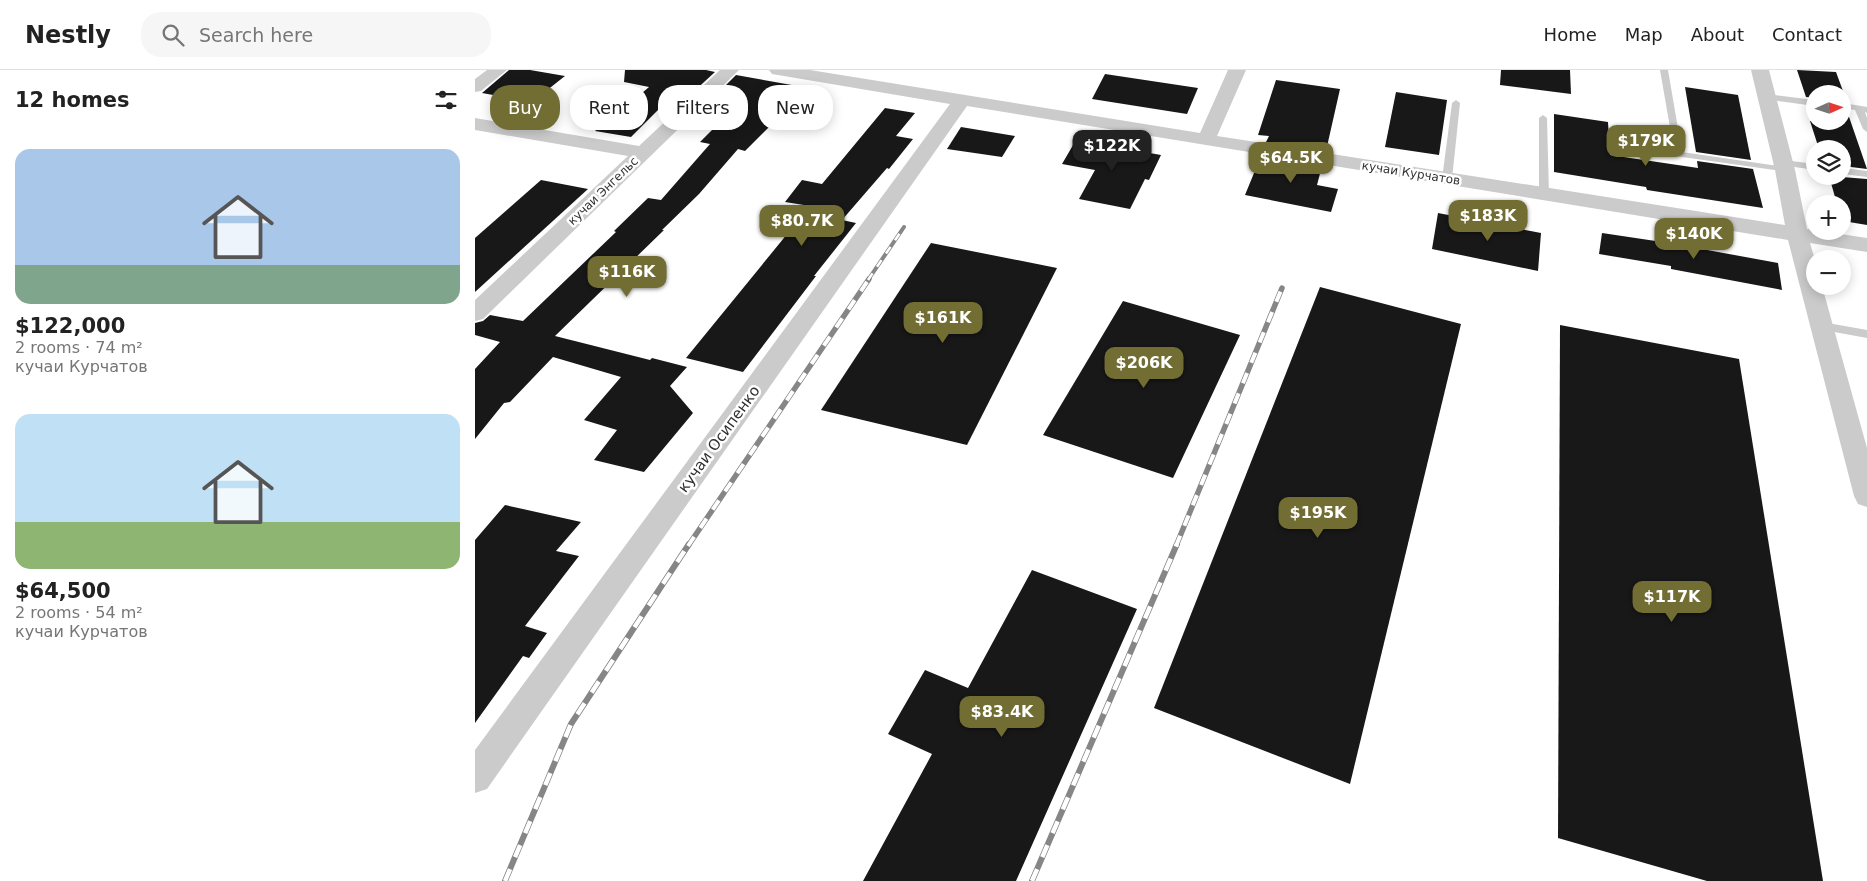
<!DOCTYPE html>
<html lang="en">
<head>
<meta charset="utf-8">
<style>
  body { margin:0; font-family:"DejaVu Sans",sans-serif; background:#f6f6f6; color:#222; height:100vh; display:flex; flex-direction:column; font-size:19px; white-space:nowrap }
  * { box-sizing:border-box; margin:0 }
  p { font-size:16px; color:#767676 }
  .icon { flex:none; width:28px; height:28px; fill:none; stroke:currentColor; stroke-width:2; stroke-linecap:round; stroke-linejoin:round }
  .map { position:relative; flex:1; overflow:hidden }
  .side { display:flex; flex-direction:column; background:#fff; width:475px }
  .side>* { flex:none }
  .guide { position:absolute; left:15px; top:15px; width:475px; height:45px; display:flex; gap:10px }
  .needle { width:32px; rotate:87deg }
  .fabs { position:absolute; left:1331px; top:15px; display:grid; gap:10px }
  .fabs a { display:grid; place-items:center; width:45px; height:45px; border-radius:50%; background:#fff; box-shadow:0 2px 12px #0003; font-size:25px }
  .price { position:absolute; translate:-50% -42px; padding:0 11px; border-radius:10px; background:#726d33; color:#fff; font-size:16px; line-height:32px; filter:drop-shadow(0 1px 2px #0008) }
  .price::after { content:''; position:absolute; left:50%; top:30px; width:15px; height:11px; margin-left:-8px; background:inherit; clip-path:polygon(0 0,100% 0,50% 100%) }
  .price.current { background:#222; color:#fff }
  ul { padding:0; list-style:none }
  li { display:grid; align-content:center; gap:10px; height:265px; padding:0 15px }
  li span { display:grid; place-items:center; height:155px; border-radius:15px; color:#555 }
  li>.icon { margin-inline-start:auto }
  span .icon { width:90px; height:90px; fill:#fffc; stroke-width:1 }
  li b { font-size:21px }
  h2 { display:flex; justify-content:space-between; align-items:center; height:60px; padding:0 15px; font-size:21px }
  .pill { padding:0 18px; border-radius:20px; background:#fff; box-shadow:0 2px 12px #0003; font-size:18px; line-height:45px }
  .pill.current { background:#726d33; color:#fff }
  header { display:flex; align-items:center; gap:30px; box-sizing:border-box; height:70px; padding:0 25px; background:#fff; border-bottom:1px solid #e0e0e0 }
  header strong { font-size:24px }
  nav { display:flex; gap:28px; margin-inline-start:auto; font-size:18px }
  .search { width:350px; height:45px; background:#f6f6f6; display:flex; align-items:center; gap:12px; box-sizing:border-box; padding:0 18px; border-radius:20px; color:#767676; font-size:19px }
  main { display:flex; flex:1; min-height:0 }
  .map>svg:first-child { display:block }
  .building { fill:#181818 }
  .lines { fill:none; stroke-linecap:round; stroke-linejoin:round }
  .lane { fill:#cbcbcb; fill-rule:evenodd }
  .street { fill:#cbcbcb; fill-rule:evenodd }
  .rail-far2-casing { stroke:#868686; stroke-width:4 }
  .rail-far1-casing { stroke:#868686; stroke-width:5.5 }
  .rail-casing { stroke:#868686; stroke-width:6 }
  .rail-far2 { stroke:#fff; stroke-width:2.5; stroke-dasharray:8; stroke-linecap:butt }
  .rail-far1 { stroke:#fff; stroke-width:4; stroke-dasharray:11; stroke-linecap:butt }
  .rail { stroke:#fff; stroke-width:4.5; stroke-dasharray:13; stroke-linecap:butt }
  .labels { text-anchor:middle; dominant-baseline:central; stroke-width:5; stroke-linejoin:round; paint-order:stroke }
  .far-street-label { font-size:12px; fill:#313131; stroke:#fff }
  .street-label { font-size:15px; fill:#313131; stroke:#fff }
</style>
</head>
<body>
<header>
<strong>Nestly</strong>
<div class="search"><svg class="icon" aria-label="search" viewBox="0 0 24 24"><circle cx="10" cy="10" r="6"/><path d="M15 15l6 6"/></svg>Search here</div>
<nav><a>Home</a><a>Map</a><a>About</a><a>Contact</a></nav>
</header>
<main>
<section class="side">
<h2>12 homes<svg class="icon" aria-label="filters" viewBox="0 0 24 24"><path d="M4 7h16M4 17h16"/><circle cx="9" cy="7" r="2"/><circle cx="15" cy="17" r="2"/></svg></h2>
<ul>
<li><span style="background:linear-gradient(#a9c7e8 75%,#7fa58c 0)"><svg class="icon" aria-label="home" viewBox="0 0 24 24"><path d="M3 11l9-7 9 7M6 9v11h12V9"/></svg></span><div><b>$122,000</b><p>2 rooms · 74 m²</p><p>кучаи Курчатов</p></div></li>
<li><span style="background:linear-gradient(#bfe0f5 70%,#8fb573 0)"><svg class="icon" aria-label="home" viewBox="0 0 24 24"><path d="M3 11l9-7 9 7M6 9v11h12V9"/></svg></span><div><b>$64,500</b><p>2 rooms · 54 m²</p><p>кучаи Курчатов</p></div></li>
</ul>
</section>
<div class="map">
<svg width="1392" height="811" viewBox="0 0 1392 811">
  <rect width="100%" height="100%" fill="#fff"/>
  <g class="building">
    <path d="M 34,0 L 55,0 L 90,6 L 57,32 L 7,23 Z"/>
    <path d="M 150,0 L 231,0 L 240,2 L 216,24 L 201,22 L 156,67 L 120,61 L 142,40 L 146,41 L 174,17 L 149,12 Z"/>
    <path d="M 1026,0 L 1095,0 L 1096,24 L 1025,15 Z"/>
    <path d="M 1322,0 L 1361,2 L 1372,32 L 1368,31 L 1368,24 L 1340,24 L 1340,28 L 1331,27 Z"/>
    <path d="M 630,4 L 723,18 L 712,44 L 617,29 Z"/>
    <path d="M 261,5 L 328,17 L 318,27 L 347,31 L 331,53 L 301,50 L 270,81 L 263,79 L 224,124 L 187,160 L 189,160 L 80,266 L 175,290 L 177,288 L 212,297 L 195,316 L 218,343 L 169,402 L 119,390 L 142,360 L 109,350 L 146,307 L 78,287 L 35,332 L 29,333 L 0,369 L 0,299 L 25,272 L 0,265 L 0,253 L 8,251 L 15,245 L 48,251 L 141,162 L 139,161 L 173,128 L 186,130 L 235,74 L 225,72 L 261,36 L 258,36 L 261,32 L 238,28 Z"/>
    <path d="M 801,10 L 865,19 L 851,81 L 791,72 L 794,66 L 783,65 Z"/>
    <path d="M 1210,17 L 1263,25 L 1276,90 L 1221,82 Z"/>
    <path d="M 921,22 L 972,30 L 964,85 L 910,77 Z"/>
    <path d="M 1334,37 L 1340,38 L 1340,51 L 1368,51 L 1368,40 L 1372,41 L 1392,99 L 1368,96 L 1368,79 L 1344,79 L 1335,51 L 1338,51 Z"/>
    <path d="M 410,38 L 440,43 L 421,66 L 438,69 L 414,99 L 412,98 L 367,150 L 381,153 L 339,206 L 341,206 L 268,302 L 211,288 L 335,136 L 310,132 L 327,110 L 347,114 Z"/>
    <path d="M 1079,44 L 1133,52 L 1135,85 L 1223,98 L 1222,91 L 1278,99 L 1288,138 L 1172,120 L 1171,117 L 1079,102 Z"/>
    <path d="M 486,57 L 540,66 L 527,87 L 472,79 Z"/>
    <path d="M 601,70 L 686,85 L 674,110 L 670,109 L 655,139 L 604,129 L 620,100 L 587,94 Z"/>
    <path d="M 786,86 L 847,96 L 842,115 L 863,119 L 856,142 L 770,125 Z"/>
    <path d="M 1354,106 L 1392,109 L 1392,155 L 1368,151 L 1368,134 L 1362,134 Z"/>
    <path d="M 66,110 L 113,119 L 0,222 L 0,168 Z"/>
    <path d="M 963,143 L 1066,163 L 1063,201 L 957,179 Z"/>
    <path d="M 1127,163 L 1194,173 L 1303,193 L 1307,220 L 1196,199 L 1196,196 L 1124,184 Z"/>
    <path d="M 456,173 L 582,198 L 492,375 L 346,340 Z"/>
    <path d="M 845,217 L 986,254 L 875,714 L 679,638 Z"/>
    <path d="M 648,231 L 765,265 L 698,408 L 568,365 Z"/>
    <path d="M 1085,255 L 1264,289 L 1348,811 L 1232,811 L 1083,768 Z"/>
    <path d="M 30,435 L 106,452 L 81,481 L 104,486 L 50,556 L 72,563 L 54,588 L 48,586 L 0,653 L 0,470 Z"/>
    <path d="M 557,500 L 662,539 L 541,811 L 388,811 L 457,684 L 413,664 L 450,600 L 493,618 Z"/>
  </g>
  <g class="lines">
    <g class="lane">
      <path d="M 1185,0 L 1193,0 L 1207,82 L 1310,97 L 1315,100 L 1313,102 L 1200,86 Z"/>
      <path d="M 1292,24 L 1340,30 L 1340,36 L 1289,29 L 1289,25 Z"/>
      <path d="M 981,30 L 985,33 L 977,109 L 972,112 L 967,109 L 977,33 Z"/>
      <path d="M 1368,33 L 1392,37 L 1392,43 L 1390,42 L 1392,48 L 1392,62 L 1388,59 L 1380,40 L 1368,38 Z"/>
      <path d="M 1068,45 L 1072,48 L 1074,125 L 1069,128 L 1064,125 L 1064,48 Z"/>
      <path d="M 1309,90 L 1340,94 L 1340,100 L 1306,95 L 1304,93 Z"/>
      <path d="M 1368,98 L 1392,101 L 1392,107 L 1368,104 Z"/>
      <path d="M 1347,252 L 1392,260 L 1392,268 L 1343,259 L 1342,256 Z"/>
    </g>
    <g class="street">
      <path d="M 12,0 L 32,0 L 6,21 L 0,22 L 0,9 Z"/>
      <path d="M 245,0 L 264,0 L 8,249 L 0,251 L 0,230 L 153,86 L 0,60 L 0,48 L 164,76 Z"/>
      <path d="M 294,0 L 335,0 L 725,63 L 753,0 L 771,0 L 742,66 L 1310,155 L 1300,100 L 1276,0 L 1294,0 L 1320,100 L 1332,159 L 1392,168 L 1392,182 L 1335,173 L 1340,190 L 1340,216 L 1347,216 L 1392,378 L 1392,437 L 1383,434 L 1379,426 L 1313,170 L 492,36 L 12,719 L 0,723 L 0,680 L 475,34 L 303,5 L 297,4 Z"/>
    </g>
    <defs>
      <path id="rail-far2" d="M 393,210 L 429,157"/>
      <g id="rail-far1">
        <path d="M 213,476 L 394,209"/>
        <path d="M 701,476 L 807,218"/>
      </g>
      <g id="rail">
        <path d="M 30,811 L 96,654 L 214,474"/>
        <path d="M 557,811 L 702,474"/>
      </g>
    </defs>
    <use href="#rail-far2" class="rail-far2-casing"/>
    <use href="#rail-far1" class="rail-far1-casing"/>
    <use href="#rail" class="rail-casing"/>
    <use href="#rail-far2" class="rail-far2"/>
    <use href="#rail-far1" class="rail-far1"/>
    <use href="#rail" class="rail"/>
  </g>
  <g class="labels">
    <g class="far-street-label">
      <text transform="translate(936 103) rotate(9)">кучаи Курчатов</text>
      <text transform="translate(128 121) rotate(-44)">кучаи Энгельс</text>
    </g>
    <g class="street-label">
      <text transform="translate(244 369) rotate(-54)">кучаи Осипенко</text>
    </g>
  </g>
</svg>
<div class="fabs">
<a><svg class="needle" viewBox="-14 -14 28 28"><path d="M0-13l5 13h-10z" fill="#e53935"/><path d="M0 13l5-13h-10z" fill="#767676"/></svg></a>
<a><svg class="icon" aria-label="layers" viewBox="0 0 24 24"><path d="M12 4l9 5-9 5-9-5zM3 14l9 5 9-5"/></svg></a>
<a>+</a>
<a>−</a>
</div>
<b class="price" style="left:1171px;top:97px">$179K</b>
<b class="price current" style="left:637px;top:102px">$122K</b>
<b class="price" style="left:816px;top:114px">$64.5K</b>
<b class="price" style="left:1013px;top:172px">$183K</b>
<b class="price" style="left:327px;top:177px">$80.7K</b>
<b class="price" style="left:1219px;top:190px">$140K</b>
<b class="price" style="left:152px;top:228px">$116K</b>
<b class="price" style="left:468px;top:274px">$161K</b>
<b class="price" style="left:669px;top:319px">$206K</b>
<b class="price" style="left:843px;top:469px">$195K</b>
<b class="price" style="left:1197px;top:553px">$117K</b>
<b class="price" style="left:527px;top:668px">$83.4K</b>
<div class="guide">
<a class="pill current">Buy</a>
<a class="pill">Rent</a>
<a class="pill">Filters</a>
<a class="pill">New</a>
</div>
</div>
</main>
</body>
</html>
